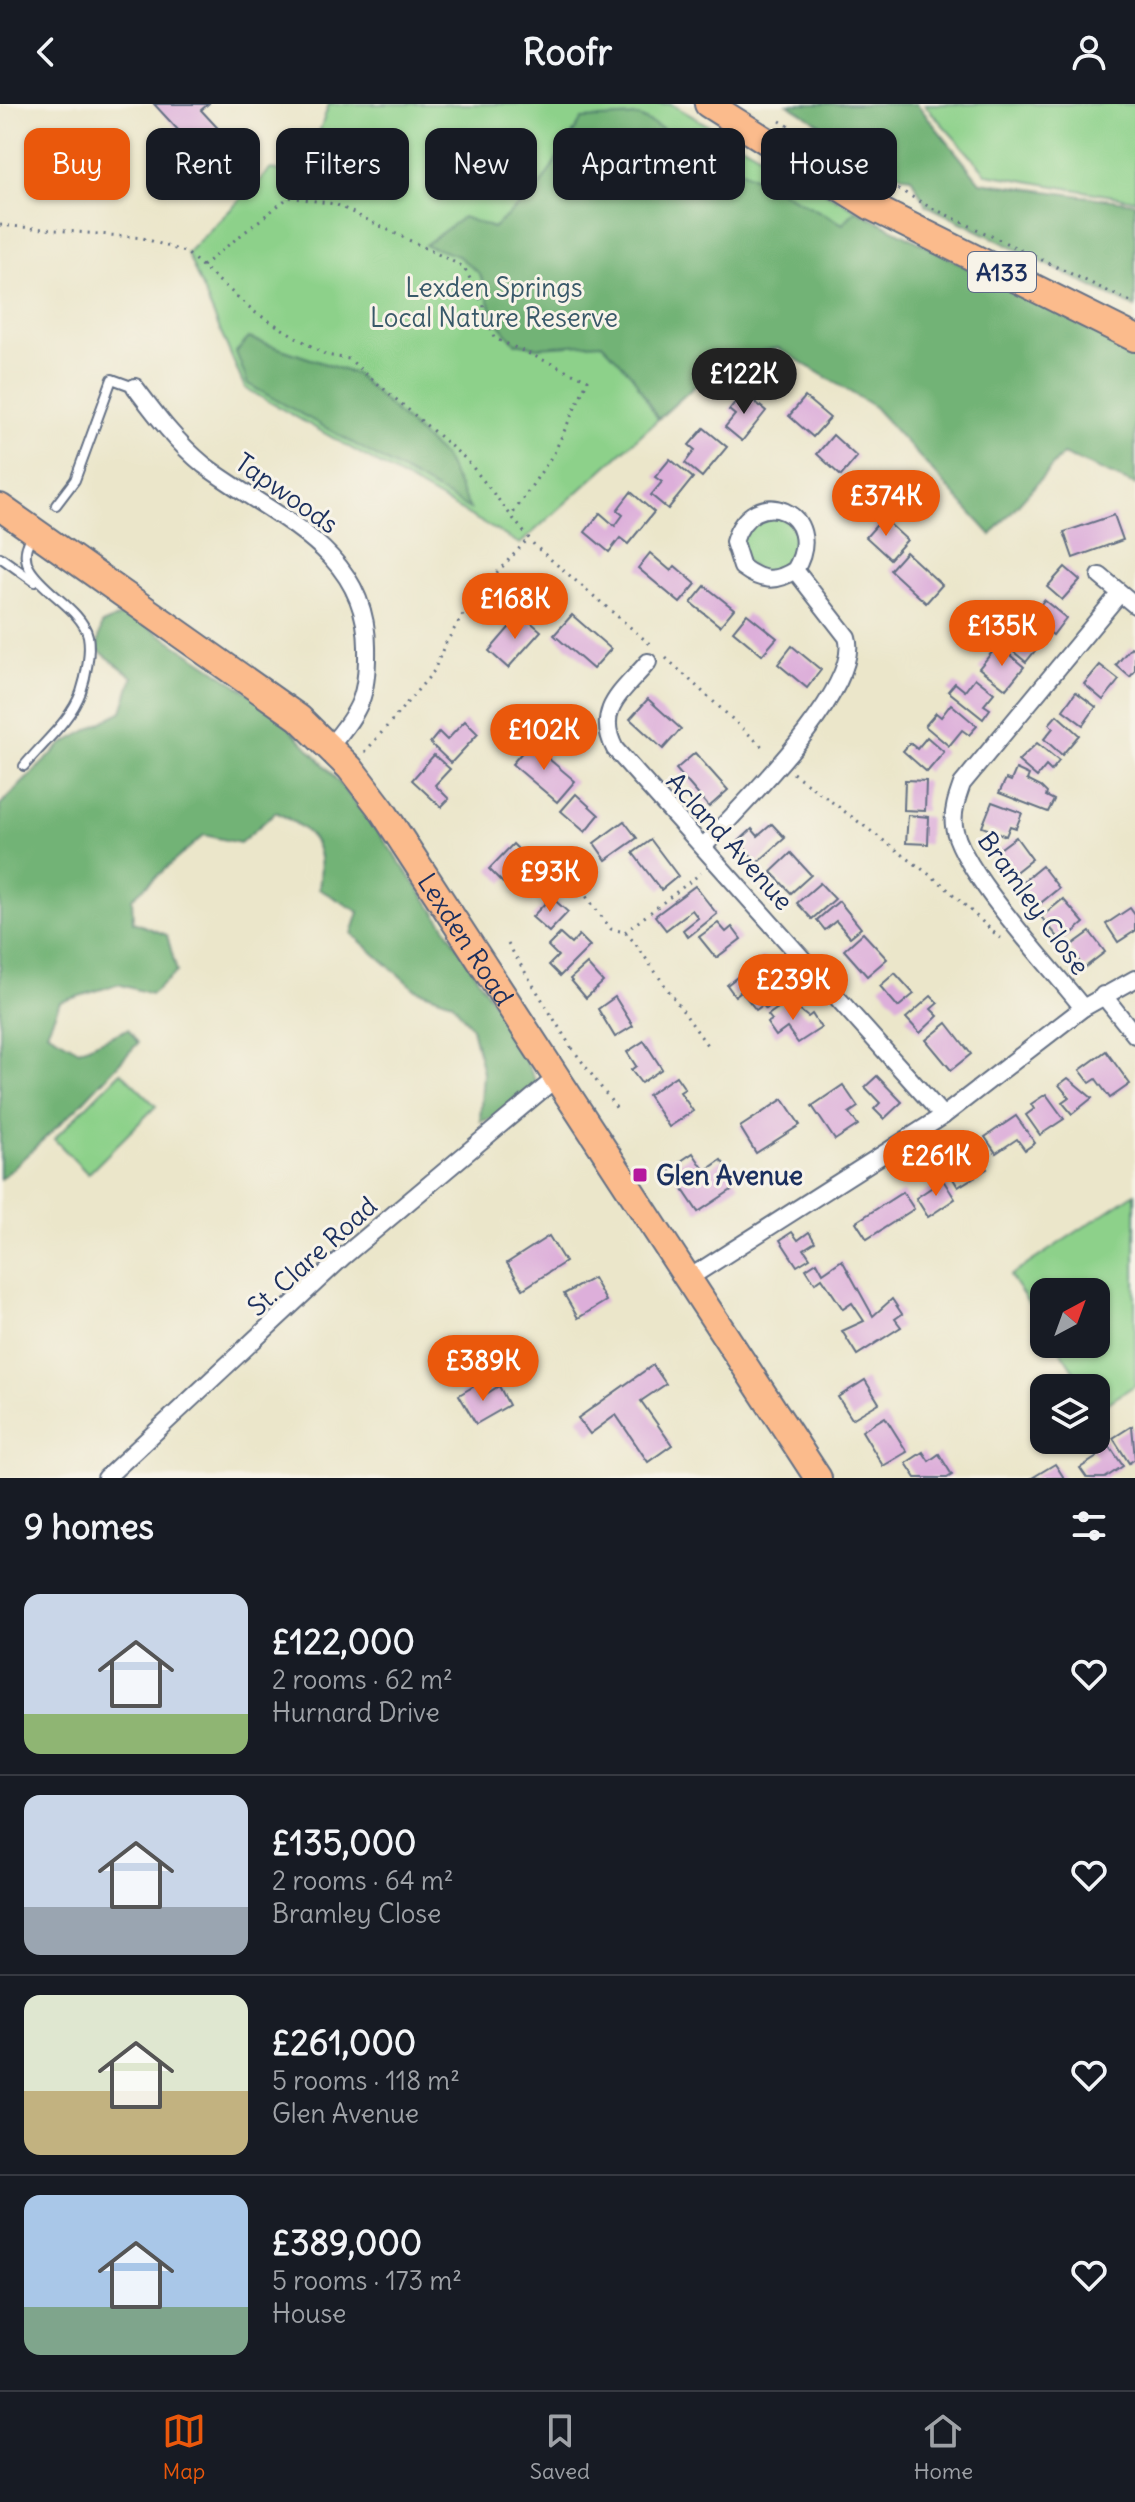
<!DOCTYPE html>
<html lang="en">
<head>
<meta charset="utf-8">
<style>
  body { margin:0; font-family:Delius,sans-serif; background:#20242c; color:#f1f3f6; height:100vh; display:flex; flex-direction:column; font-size:30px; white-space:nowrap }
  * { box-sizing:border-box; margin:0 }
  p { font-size:26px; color:#9ea1a6 }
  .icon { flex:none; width:44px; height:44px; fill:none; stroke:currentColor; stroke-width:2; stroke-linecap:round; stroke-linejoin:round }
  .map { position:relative; height:1374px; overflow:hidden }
  .side { display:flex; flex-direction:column; background:#171b24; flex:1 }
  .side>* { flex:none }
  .hud { position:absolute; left:24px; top:24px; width:1088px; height:72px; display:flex; gap:16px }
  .needle { width:52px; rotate:41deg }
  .fabs { position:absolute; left:1030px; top:1174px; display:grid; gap:16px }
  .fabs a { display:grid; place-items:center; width:80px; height:80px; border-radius:16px; background:#171b24; box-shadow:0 2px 6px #0004; font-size:40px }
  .price { position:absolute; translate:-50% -68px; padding:0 18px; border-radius:28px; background:#ea580c; color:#fff; font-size:26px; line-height:52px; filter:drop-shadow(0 2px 4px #0008) }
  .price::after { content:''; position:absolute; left:50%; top:48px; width:24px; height:18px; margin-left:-12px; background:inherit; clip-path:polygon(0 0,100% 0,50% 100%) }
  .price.selected { background:#222; color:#fff }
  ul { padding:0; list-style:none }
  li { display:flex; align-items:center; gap:24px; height:200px; padding:0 24px }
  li+li { border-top:2px solid #363941 }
  li span { display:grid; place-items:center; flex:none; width:224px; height:160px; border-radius:16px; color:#555 }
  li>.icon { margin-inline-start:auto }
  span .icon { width:96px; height:96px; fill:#fffc; stroke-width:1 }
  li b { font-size:34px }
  h2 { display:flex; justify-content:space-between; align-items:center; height:96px; padding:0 24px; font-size:34px }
  .pill { padding:0 28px; border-radius:16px; background:#171b24; box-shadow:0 2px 6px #0004; font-size:28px; line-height:72px }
  .pill.selected { background:#ea580c; color:#fff }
  header { display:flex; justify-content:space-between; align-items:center; height:104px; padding:0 24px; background:#171b24; font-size:36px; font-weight:800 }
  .dock { display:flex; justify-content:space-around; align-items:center; height:112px; border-top:2px solid #363941; background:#171b24; font-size:22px; color:#9ea1a6 }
  .dock a { display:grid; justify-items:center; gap:4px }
  .dock .selected { color:#ea580c }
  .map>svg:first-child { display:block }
  .green { fill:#8dd18a; stroke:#548074; stroke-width:2 }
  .forest { fill:#72b376; stroke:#46716a; stroke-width:2 }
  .building { fill:#ddafda }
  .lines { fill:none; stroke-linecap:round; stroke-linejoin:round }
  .service-casing { stroke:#646f84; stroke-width:12 }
  .minor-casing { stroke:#646f84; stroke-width:20 }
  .primary-casing { stroke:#646f84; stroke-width:30 }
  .path { stroke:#646f84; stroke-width:3; stroke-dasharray:2 6; stroke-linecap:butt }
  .service { stroke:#fff; stroke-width:8 }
  .minor { stroke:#fff; stroke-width:16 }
  .primary { stroke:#fbbb8c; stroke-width:26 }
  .poi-dot { fill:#b5179e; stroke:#f7f3e8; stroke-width:3 }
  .labels { text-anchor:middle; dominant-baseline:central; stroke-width:6; stroke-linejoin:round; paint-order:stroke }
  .shield { fill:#f7f3e8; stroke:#5d6a87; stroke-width:2 }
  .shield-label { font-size:24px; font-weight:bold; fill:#1b2f5e }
  .park-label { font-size:26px; fill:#385869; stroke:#f7f3e8 }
  .street-label { font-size:26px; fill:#1b2f5e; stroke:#f7f3e8 }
  .poi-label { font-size:26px; font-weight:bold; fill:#1b2f5e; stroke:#f7f3e8; text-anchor:start }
</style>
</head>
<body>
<header><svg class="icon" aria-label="back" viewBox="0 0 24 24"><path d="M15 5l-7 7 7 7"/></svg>Roofr<svg class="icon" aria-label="person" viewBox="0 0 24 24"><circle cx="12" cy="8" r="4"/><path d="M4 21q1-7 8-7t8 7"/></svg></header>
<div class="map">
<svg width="1135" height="1374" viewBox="0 0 1135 1374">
  <rect width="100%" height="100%" fill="#f7f3e8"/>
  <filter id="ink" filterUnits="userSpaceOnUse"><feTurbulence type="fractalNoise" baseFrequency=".0125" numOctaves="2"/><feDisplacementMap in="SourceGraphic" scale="16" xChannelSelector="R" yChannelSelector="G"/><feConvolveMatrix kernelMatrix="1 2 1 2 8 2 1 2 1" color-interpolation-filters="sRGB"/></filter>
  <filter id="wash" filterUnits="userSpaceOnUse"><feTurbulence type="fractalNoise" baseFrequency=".006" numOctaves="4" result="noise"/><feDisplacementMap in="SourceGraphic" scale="32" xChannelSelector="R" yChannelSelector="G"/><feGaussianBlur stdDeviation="1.8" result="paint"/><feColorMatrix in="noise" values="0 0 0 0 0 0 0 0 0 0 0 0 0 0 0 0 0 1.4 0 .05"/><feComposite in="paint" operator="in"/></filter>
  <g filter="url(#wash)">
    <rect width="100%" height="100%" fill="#ebe6ca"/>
    <g class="green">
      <path d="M 329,0 L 671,0 L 856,106 L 727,253 L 520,440 L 245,284 L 187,149 L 271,65 L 303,74 Z"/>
      <path d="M 924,0 L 1135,0 L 1135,96 L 987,70 Z"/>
      <circle cx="769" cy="440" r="29"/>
      <path d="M 121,968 L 156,1002 L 88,1070 L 54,1035 Z"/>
      <path d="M 1135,1089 L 1135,1281 L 1099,1305 L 1096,1284 L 1085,1284 L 1056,1240 L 1096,1240 L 1096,1188 L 1044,1188 L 1044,1222 L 1010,1172 Z"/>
    </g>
    <g class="forest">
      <path d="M 788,0 L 917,0 L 980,78 L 1135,99 L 1135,204 L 926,101 L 911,73 L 903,72 Z"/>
      <path d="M 638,12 L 843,120 L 856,106 L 1135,249 L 1135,381 L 1063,350 L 991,431 L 873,302 L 778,244 L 727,253 L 658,315 L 632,271 L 602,239 L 538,243 L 515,239 L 495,215 L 480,170 L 458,152 L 425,141 L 463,113 L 493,124 L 538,85 L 582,15 Z"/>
      <path d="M 249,234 L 355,270 L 444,353 L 470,405 L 248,280 L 236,248 Z"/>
      <path d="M 128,509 L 269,602 L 327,664 L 379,729 L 442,818 L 511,926 L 538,982 L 506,1012 L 480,1017 L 483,968 L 472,924 L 452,898 L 415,885 L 352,830 L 359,808 L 319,785 C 325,739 315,729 276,708 L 240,739 L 204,731 L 132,794 L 133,818 L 167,831 L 177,868 L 151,890 L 118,880 L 60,898 L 47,928 L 79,946 L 128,925 L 138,939 L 78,1003 L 0,1076 L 0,701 L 61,641 L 122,607 L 133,573 L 97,545 L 102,520 Z"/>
    </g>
    <g id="blocks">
      <g class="building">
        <path d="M 154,0 L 208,0 L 201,6 L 226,33 L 204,54 Z"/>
        <path d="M 743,288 L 766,307 L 742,337 L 725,323 L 735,311 L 729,306 Z"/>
        <path d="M 805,293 L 830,314 L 813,333 L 789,312 Z"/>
        <path d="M 704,324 L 727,343 L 702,373 L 685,359 L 695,346 L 689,341 Z"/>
        <path d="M 833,331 L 857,353 L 841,372 L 817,350 Z"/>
        <path d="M 670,355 L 693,374 L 668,405 L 651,391 L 662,378 L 655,373 Z"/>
        <path d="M 863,372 L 887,393 L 870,412 L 846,391 Z"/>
        <path d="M 631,388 L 654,408 L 628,440 L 620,434 L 609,448 L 585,428 L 600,409 L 615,422 L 623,411 L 617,406 Z"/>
        <path d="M 1114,411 L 1123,436 L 1073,454 L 1064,428 Z"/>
        <path d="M 883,414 L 907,436 L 890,455 L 866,433 Z"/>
        <path d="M 906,448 L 942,481 L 926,499 L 890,466 Z"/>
        <path d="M 650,449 L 671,467 L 675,462 L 696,480 L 680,499 L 638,464 Z"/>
        <path d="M 1065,463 L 1080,476 L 1062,496 L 1047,483 Z"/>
        <path d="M 705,482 L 734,505 L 720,522 L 691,499 Z"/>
        <path d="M 1044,496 L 1066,514 L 1053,531 L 1031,514 Z"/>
        <path d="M 521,510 L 541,527 L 508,564 L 489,547 Z"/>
        <path d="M 747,510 L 777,534 L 762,551 L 733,527 Z"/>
        <path d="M 572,511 L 611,545 L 593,565 L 554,531 Z"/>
        <path d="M 1025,524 L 1042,538 L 1026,558 L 1009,544 Z"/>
        <path d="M 792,542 L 821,566 L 807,584 L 778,560 Z"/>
        <path d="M 1131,543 L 1135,546 L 1135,567 L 1130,573 L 1116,561 Z"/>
        <path d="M 994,546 L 1000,551 L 1004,546 L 1024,563 L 1006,585 L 979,564 Z"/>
        <path d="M 1100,561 L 1119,576 L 1103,596 L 1084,580 Z"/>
        <path d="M 975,574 L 994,589 L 984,601 L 990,605 L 983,615 L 948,587 L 955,579 L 965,587 Z"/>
        <path d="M 1076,588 L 1096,603 L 1083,621 L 1063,606 Z"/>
        <path d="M 648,595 L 681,625 L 663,645 L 630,615 Z"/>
        <path d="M 951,600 L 977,622 L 969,631 L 962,626 L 949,642 L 925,622 L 936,609 L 941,613 Z"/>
        <path d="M 1057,611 L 1079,631 L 1062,651 L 1044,635 L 1053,624 L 1049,620 Z"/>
        <path d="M 465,617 L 478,630 L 451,659 L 430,639 L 439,628 L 447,636 Z"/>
        <path d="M 927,633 L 944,648 L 927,668 L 903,647 L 910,639 L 917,645 Z"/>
        <path d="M 530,639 L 575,677 L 557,698 L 512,660 Z"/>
        <path d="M 1037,639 L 1059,657 L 1051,667 L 1046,662 L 1037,673 L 1018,657 Z"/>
        <path d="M 695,649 L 728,686 L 709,703 L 676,665 Z"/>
        <path d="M 434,651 L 450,665 L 435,681 L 449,695 L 441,703 L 412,676 Z"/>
        <path d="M 1016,665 L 1029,671 L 1027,676 L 1041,683 L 1047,689 L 1046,692 L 1054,696 L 1048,708 L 999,689 L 1006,675 L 1011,677 Z"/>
        <path d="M 905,676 L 926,677 L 925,707 L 904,706 Z"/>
        <path d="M 576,690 L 599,711 L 585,728 L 561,707 Z"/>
        <path d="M 992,698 L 1022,709 L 1016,724 L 1010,722 L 1006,732 L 982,723 Z"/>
        <path d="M 908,711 L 929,713 L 928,740 L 906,739 Z"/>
        <path d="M 624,717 L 637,734 L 606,756 L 594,739 Z"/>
        <path d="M 772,720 L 785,734 L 757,759 L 739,737 L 752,725 L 758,732 Z"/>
        <path d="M 1016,733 L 1032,755 L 1013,770 L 997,747 Z"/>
        <path d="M 651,736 L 678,772 L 661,786 L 633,749 Z"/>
        <path d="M 513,740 L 527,754 L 503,779 L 489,765 Z"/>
        <path d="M 791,749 L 811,771 L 791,789 L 771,768 Z"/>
        <path d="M 1042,762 L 1059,784 L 1037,802 L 1020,780 Z"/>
        <path d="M 820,779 L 835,795 L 812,815 L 797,799 Z"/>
        <path d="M 695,782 L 717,810 L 688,833 L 683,826 L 698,814 L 692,806 L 666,826 L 655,812 Z"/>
        <path d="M 551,793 L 568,808 L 549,828 L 532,813 Z"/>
        <path d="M 1063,795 L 1084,819 L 1062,838 L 1041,813 Z"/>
        <path d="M 839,797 L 861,824 L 850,833 L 836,817 L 825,826 L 817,816 Z"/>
        <path d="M 1130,804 L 1135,811 L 1135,827 L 1118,838 L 1106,820 Z"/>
        <path d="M 718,819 L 726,828 L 732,823 L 741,835 L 716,854 L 699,833 Z"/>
        <path d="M 1090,828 L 1105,848 L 1084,864 L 1069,843 Z"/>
        <path d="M 863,829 L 887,855 L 867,872 L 844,846 Z"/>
        <path d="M 560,830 L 571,840 L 579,831 L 590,842 L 560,872 L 549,861 L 558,852 L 548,842 Z"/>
        <path d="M 763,853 L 770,862 L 764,867 L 784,891 L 766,905 L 763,901 L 756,906 L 741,887 L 735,892 L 727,881 Z"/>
        <path d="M 587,860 L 603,878 L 586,894 L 570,875 Z"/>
        <path d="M 895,869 L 914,890 L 898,903 L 880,882 Z"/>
        <path d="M 931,892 L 938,899 L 931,905 L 938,912 L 920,929 L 906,914 Z"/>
        <path d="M 615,893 L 633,922 L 615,933 L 598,905 Z"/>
        <path d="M 788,897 L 808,913 L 812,910 L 821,924 L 798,939 L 787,924 L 776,932 L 767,919 L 772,916 L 768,911 Z"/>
        <path d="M 947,919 L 971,950 L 951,966 L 926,936 Z"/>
        <path d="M 644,937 L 662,965 L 641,979 L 631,966 L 636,962 L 627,948 Z"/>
        <path d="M 1106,947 L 1130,980 L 1110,994 L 1096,975 L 1090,979 L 1080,966 Z"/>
        <path d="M 676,972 L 685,985 L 680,988 L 693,1007 L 669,1023 L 648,991 Z"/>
        <path d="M 877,972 L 902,998 L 884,1015 L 874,1005 L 880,999 L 865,983 Z"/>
        <path d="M 1068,974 L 1092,994 L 1072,1010 L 1062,998 L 1069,993 L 1059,981 Z"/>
        <path d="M 843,981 L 858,1003 L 849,1009 L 858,1021 L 835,1036 L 812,1002 Z"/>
        <path d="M 1046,990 L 1064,1015 L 1040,1031 L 1026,1011 L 1034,1005 L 1031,1000 Z"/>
        <path d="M 783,995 L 800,1021 L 756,1049 L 740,1023 Z"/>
        <path d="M 1016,1012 L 1035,1039 L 1025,1046 L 1017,1035 L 996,1049 L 985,1033 Z"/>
        <path d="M 971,1040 L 987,1065 L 958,1083 L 943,1058 Z"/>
        <path d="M 693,1049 L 705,1067 L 721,1056 L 739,1081 L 698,1108 L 669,1065 Z"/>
        <path d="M 943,1076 L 955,1095 L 928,1113 L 916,1094 Z"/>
        <path d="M 903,1088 L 914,1105 L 867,1135 L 856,1118 Z"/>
        <path d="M 792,1128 L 798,1136 L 809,1128 L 815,1138 L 804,1145 L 810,1154 L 797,1162 L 780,1136 Z"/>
        <path d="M 549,1132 L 565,1158 L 523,1185 L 507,1159 Z"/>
        <path d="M 842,1156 L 873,1212 L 892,1195 L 902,1210 L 895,1215 L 901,1223 L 857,1251 L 842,1227 L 864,1217 L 852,1199 L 843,1205 L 822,1174 L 815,1179 L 806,1165 L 817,1158 L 823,1169 Z"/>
        <path d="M 593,1174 L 606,1197 L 578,1214 L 564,1190 Z"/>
        <path d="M 653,1261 L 666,1280 L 641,1297 L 672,1341 L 648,1358 L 616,1311 L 590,1330 L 578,1314 Z"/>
        <path d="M 865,1276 L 879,1299 L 852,1315 L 838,1293 Z"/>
        <path d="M 476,1281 L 483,1292 L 499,1282 L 509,1301 L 476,1320 L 459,1291 Z"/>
        <path d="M 885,1313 L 907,1348 L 883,1362 L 862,1327 Z"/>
        <path d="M 1132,1322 L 1135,1355 L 1129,1359 L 1113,1334 Z"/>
        <path d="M 1104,1334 L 1123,1362 L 1105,1374 L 1087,1374 L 1080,1364 L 1097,1353 L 1091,1344 Z"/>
        <path d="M 923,1348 L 929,1357 L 939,1350 L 952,1371 L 947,1374 L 916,1374 L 906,1359 Z"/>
        <path d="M 1055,1360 L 1064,1374 L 1032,1374 Z"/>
      </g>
    </g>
  </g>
  <g filter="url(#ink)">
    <use href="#blocks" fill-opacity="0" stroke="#646f84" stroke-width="2"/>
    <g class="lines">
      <defs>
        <g id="service">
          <path d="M 56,401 L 75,376 L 112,275 L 134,283"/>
          <path d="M 0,453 L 35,478"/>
          <path d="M 24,662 C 43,639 71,616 81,588 C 86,573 91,548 88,532 C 80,495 0,472 34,430"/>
        </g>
        <g id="minor">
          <path d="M 135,283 C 156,311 177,339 204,361 C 271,412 367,444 367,543 C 368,591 361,606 330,642"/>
          <path d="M 1100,472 L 1135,501"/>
          <path d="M 648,558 C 623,588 594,605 615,645 L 943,1012"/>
          <path d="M 704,742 C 739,704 863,584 847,533 L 795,466 C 775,479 761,477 742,463 L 734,438 C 753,376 829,409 795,466"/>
          <path d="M 1103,891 L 1135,931"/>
          <path d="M 1083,904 C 1052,864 960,766 954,722 C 952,708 957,694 962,680 L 1120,489"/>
          <path d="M 689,1174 L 943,1012 L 1083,904 L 1135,875"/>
          <path d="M 106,1374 L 344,1152 L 556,974"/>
        </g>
        <g id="primary">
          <path d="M 708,0 L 870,102 L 1135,234"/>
          <path id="s1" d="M 0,403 L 299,614 L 350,664 L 382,706 L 818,1374"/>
        </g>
      </defs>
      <use href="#service" class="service-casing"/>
      <use href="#minor" class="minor-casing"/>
      <use href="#primary" class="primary-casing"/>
      <g class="path">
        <path d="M 780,17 L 926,101 L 1135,200"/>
        <path d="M 0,121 L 143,134 L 187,149 L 256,209 L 326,251 L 349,255 L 467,356 L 535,442 L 651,541"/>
        <path d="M 202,162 L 289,93 L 335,100 L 464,163 L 483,200 L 494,234 L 588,276 L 554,349 L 512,411"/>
        <path d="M 666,554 L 766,646"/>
        <path d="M 365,648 L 434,567 L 444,542 L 473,494 L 529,434"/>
        <path d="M 793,669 L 942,780 L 1003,837"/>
        <path d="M 567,767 L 611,825 L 625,828 L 635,839 L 709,944"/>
        <path d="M 625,828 L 701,769"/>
        <path d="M 508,840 L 571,943 L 565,947"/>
        <path d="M 572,944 L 617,1005"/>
      </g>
      <use href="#service" class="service"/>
      <use href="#minor" class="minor"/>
      <use href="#primary" class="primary"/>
    </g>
  </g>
  <rect class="poi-dot" x="632" y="1063" width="16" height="16" rx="4"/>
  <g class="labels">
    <rect class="shield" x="968" y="148" width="68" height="40" rx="6"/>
    <g class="shield-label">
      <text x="1002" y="168">A133</text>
    </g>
    <g class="park-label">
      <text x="494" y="183">Lexden Springs<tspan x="494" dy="30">Local Nature Reserve</tspan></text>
    </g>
    <g class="street-label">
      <text transform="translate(287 389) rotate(35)">Tapwoods</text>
      <text transform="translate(730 737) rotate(48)">Acland Avenue</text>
      <text transform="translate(1034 799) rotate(54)">Bramley Close</text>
      <text stroke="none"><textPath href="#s1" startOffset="644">Lexden Road</textPath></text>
      <text transform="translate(312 1152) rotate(-42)">St. Clare Road</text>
    </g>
    <g class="poi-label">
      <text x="656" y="1071">Glen Avenue</text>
    </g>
  </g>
</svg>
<div class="fabs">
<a><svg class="needle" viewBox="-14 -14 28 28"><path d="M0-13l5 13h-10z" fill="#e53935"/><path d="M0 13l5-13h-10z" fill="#9ea1a6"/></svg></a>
<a><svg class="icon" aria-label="layers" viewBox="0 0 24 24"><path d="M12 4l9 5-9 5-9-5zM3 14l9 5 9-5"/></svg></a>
</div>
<b class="price selected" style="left:744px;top:312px">£122K</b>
<b class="price" style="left:886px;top:434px">£374K</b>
<b class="price" style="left:515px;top:537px">£168K</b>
<b class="price" style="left:1002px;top:564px">£135K</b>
<b class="price" style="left:544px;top:668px">£102K</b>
<b class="price" style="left:550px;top:810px">£93K</b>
<b class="price" style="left:793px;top:918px">£239K</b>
<b class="price" style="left:936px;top:1094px">£261K</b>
<b class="price" style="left:483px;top:1299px">£389K</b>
<div class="hud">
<a class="pill selected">Buy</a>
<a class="pill">Rent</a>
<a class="pill">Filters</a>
<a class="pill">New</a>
<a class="pill">Apartment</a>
<a class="pill">House</a>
</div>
</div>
<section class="side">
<h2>9 homes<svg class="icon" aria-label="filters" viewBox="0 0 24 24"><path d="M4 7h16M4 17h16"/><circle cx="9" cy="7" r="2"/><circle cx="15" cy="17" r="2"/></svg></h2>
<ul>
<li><span style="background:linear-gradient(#c9d6e8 75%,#8fb573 0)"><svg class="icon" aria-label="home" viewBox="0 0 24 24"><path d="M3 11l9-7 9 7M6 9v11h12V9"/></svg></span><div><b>£122,000</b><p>2 rooms · 62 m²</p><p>Hurnard Drive</p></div><svg class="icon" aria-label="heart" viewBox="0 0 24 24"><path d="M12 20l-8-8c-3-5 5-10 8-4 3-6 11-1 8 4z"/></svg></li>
<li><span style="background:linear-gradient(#c9d6e8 70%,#9aa5b1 0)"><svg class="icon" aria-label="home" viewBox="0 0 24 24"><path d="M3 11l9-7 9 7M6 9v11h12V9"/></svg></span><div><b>£135,000</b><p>2 rooms · 64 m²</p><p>Bramley Close</p></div><svg class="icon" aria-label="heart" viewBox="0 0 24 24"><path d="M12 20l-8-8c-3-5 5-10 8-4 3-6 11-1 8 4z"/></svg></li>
<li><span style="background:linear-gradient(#dfe7d0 60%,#c2b280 0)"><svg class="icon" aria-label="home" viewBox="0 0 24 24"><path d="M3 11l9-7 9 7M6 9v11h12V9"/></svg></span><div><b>£261,000</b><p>5 rooms · 118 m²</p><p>Glen Avenue</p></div><svg class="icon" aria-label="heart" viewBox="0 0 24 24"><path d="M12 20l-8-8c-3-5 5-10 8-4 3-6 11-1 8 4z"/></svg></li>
<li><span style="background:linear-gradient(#a9c7e8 70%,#7fa58c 0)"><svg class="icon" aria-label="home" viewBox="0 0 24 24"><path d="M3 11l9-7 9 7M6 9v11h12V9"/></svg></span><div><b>£389,000</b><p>5 rooms · 173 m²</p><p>House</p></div><svg class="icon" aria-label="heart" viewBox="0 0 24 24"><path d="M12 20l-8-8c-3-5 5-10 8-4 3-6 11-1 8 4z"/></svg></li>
</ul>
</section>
<nav class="dock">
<a class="selected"><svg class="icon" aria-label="map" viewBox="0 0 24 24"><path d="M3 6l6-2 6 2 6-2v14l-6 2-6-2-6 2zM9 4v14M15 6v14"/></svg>Map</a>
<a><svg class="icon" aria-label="saved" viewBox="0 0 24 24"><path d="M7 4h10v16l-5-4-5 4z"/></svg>Saved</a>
<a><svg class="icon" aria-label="home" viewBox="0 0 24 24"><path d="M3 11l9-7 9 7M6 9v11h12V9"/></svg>Home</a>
</nav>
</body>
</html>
